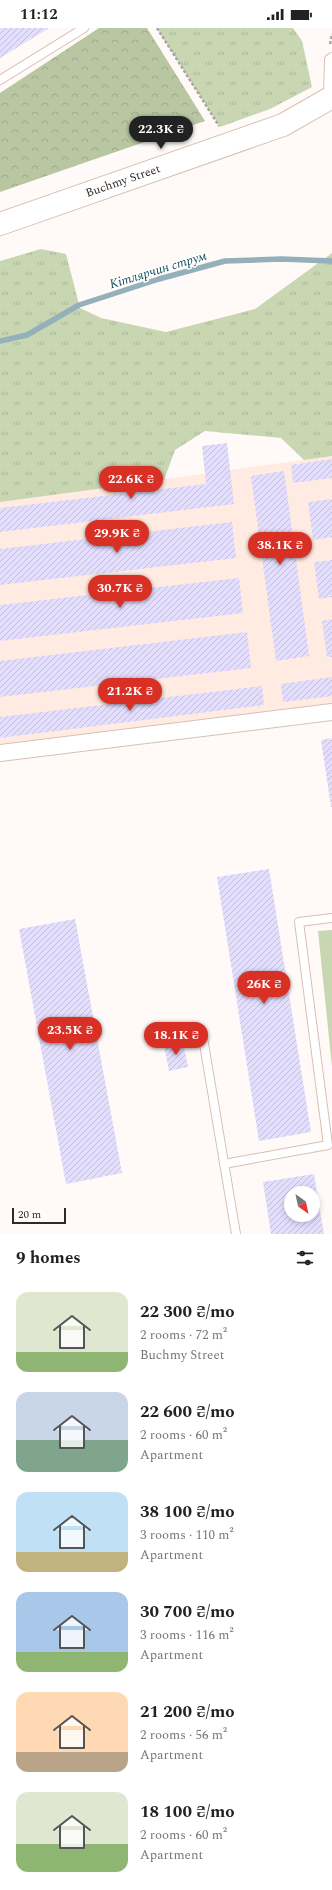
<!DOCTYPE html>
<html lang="en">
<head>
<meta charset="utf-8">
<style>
  body { margin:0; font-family:Spectral,serif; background:#f6f6f6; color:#222; height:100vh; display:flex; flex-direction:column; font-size:15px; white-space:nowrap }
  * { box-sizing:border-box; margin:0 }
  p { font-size:13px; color:#767676 }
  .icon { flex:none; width:22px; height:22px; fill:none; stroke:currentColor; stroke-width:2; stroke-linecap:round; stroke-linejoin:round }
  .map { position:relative; height:1206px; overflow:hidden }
  .details { display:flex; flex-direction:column; background:#fff; flex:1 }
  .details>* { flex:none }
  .needle { width:26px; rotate:147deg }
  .buttons { position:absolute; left:284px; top:1158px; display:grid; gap:8px }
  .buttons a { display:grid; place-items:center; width:36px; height:36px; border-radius:50%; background:#fff; box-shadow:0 2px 6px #0003; font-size:20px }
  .scale { position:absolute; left:12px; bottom:10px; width:54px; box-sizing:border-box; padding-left:4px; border:2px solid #322924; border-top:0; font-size:11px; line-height:14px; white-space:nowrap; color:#322924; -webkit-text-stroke:3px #fff; paint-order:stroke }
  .price { position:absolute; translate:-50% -34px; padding:0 9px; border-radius:14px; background:#d93025; color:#fff; font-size:13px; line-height:26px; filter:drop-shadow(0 1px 2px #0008) }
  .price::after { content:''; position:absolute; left:50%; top:24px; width:12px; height:9px; margin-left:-6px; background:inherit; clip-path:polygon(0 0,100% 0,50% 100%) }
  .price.active { background:#222; color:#fff }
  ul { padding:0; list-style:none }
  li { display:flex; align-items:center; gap:12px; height:100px; padding:0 16px }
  li span { display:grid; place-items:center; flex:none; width:112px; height:80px; border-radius:12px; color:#555 }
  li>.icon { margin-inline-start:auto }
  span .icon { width:48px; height:48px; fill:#fffc; stroke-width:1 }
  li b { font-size:17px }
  h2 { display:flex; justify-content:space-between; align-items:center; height:48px; padding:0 16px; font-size:17px }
  .status { display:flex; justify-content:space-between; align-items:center; height:28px; padding:0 20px; background:#fff; direction:ltr }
  .status svg { height:11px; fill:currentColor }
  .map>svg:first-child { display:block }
  .built { fill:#ffebe1 }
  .grass { fill:url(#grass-tufts) }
  .forest { fill:url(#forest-crowns) }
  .green { fill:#c8d6b2 }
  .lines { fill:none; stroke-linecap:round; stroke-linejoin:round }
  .stream { stroke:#94b1bb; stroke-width:5.5 }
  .building { fill:url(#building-hatch); fill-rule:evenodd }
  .lane-casing { stroke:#d8c0b3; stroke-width:10 }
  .street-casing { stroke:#d8c0b3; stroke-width:18 }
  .secondary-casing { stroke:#d8c0b3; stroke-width:24 }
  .path { stroke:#aca5a2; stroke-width:2.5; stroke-dasharray:3 2; stroke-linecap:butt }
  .lane { stroke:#fff; stroke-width:8 }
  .street { stroke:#fff; stroke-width:16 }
  .secondary { stroke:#fff; stroke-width:22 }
  .labels { text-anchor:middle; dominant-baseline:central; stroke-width:3; stroke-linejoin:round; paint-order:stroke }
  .street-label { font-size:12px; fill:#322924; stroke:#fff }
  .water-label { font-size:13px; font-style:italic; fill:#134e60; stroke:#fff }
</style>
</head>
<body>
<div class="status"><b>11:12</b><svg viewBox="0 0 49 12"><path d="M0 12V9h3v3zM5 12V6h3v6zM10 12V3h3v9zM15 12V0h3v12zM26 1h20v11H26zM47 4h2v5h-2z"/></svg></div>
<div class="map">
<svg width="332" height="1206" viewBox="0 0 332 1206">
  <defs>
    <pattern id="grass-tufts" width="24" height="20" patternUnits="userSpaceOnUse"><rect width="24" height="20" fill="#c8d6b2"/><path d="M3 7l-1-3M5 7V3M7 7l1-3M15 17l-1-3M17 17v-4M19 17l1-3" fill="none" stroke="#acb899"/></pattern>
    <pattern id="forest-crowns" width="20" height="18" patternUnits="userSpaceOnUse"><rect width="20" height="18" fill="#b8c6a1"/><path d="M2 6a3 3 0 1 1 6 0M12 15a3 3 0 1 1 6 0" fill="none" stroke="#9faa8a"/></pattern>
    <pattern id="building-hatch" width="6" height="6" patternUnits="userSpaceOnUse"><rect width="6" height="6" fill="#e4defd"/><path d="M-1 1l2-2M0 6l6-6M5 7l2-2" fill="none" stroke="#c4bed9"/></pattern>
  </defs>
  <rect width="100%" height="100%" fill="#fffaf7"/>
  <path class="built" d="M 332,428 L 332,682 L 0,728 L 0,474 Z"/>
  <g class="grass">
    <path d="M 157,0 L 293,0 L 302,13 L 312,59 L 270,81 L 220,99 Z"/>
    <path d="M 41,221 L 66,226 L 80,280 L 101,290 L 166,304 L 255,281 L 332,225 L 332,428 L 304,432 L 281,410 L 205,403 L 175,422 L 164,452 L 0,474 L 0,233 Z"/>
  </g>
  <path class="forest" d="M 99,0 L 147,0 L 205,93 L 0,164 L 0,65 Z"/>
  <path class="green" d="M 332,902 L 332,1039 L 318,903 Z"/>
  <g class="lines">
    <path class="stream" d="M 0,313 L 27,307 L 79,277 L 159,251 L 225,233 L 281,231 L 332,233"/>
  </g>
  <g class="building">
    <path d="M 0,0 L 49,0 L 0,30 Z"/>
    <path d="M 227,415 L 234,476 L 0,504 L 0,480 L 206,456 L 202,418 Z"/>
    <path d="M 332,431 L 332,450 L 293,455 L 291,437 Z"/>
    <path d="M 284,443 L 309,628 L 276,633 L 251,448 Z"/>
    <path d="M 332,471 L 332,509 L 313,512 L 308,474 Z"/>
    <path d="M 232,494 L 236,530 L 0,557 L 0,521 Z"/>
    <path d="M 332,532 L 332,569 L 319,571 L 314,534 Z"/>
    <path d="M 239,550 L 243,585 L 0,613 L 0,577 Z"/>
    <path d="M 332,591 L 332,629 L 327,629 L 322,593 Z"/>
    <path d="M 247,604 L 251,640 L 0,669 L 0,633 Z"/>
    <path d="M 332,649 L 332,668 L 283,674 L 281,656 Z"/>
    <path d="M 262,658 L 264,677 L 0,710 L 0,689 Z"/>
    <path d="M 332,710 L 332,779 L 331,779 L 321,712 Z"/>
    <path d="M 269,841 L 311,1104 L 259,1113 L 217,849 Z"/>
    <path d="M 75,891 L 122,1145 L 66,1156 L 19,901 Z"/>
    <path d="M 183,1014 L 188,1039 L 169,1043 L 164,1017 Z"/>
    <path d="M 314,1146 L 324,1206 L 271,1206 L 263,1154 ZM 291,1165 L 313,1165 L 313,1187 L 291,1187 Z"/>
  </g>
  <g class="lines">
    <defs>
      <g id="lane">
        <path d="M 0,52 L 84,0"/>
        <path d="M 328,68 L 329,31 L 332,29"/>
        <path d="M 202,1004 L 236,1206"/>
        <path d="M 224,1136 L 328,1117 L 299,894 L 332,890"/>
      </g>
      <path id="street" d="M 0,725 L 332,684"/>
      <path id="secondary" d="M 0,196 L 283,97 L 332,69"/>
    </defs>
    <use href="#lane" class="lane-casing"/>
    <use href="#street" class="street-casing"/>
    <use href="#secondary" class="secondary-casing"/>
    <g class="path">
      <path d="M 157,0 L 219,98"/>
      <path d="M 330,16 L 332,6"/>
    </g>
    <use href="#lane" class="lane"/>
    <use href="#street" class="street"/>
    <use href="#secondary" class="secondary"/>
  </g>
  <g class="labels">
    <g class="street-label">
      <text transform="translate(123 153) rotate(-19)">Buchmy Street</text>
    </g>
    <g class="water-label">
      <text transform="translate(158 242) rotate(-17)">Кітлярчин струм</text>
    </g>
  </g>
</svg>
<div class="buttons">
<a><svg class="needle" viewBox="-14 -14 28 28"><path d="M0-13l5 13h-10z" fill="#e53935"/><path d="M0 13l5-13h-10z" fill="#767676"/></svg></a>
</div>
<div class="scale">20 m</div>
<b class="price active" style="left:161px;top:122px">22.3K ₴</b>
<b class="price" style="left:131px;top:472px">22.6K ₴</b>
<b class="price" style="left:117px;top:526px">29.9K ₴</b>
<b class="price" style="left:280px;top:538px">38.1K ₴</b>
<b class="price" style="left:120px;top:581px">30.7K ₴</b>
<b class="price" style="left:130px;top:684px">21.2K ₴</b>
<b class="price" style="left:264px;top:977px">26K ₴</b>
<b class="price" style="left:70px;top:1023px">23.5K ₴</b>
<b class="price" style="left:176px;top:1028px">18.1K ₴</b>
</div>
<section class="details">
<h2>9 homes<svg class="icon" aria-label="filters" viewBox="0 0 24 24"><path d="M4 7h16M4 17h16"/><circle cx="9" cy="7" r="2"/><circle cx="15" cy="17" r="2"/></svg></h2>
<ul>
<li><span style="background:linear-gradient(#dfe7d0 75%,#8fb573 0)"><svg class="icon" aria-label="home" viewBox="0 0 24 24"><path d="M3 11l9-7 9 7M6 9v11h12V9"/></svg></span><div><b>22 300 ₴/mo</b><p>2 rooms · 72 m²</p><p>Buchmy Street</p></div></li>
<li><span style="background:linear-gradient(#c9d6e8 60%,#7fa58c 0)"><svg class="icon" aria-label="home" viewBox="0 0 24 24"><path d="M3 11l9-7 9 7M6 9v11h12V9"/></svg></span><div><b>22 600 ₴/mo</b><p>2 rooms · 60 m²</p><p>Apartment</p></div></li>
<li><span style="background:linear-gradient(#bfe0f5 75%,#c2b280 0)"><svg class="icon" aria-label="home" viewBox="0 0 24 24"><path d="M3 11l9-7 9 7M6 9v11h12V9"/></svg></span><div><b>38 100 ₴/mo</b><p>3 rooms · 110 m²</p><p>Apartment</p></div></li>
<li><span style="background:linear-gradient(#a9c7e8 75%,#8fb573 0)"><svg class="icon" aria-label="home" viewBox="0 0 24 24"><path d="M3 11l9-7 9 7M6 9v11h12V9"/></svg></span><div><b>30 700 ₴/mo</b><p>3 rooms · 116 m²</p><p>Apartment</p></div></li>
<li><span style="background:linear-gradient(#ffd9b3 75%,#b9a48a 0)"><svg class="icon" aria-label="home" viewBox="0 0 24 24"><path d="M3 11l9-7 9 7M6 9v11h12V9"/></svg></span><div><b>21 200 ₴/mo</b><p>2 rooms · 56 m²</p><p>Apartment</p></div></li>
<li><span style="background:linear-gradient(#dfe7d0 65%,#8fb573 0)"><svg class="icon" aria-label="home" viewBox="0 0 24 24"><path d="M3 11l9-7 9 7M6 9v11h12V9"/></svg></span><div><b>18 100 ₴/mo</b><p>2 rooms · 60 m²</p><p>Apartment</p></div></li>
</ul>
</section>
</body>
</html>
